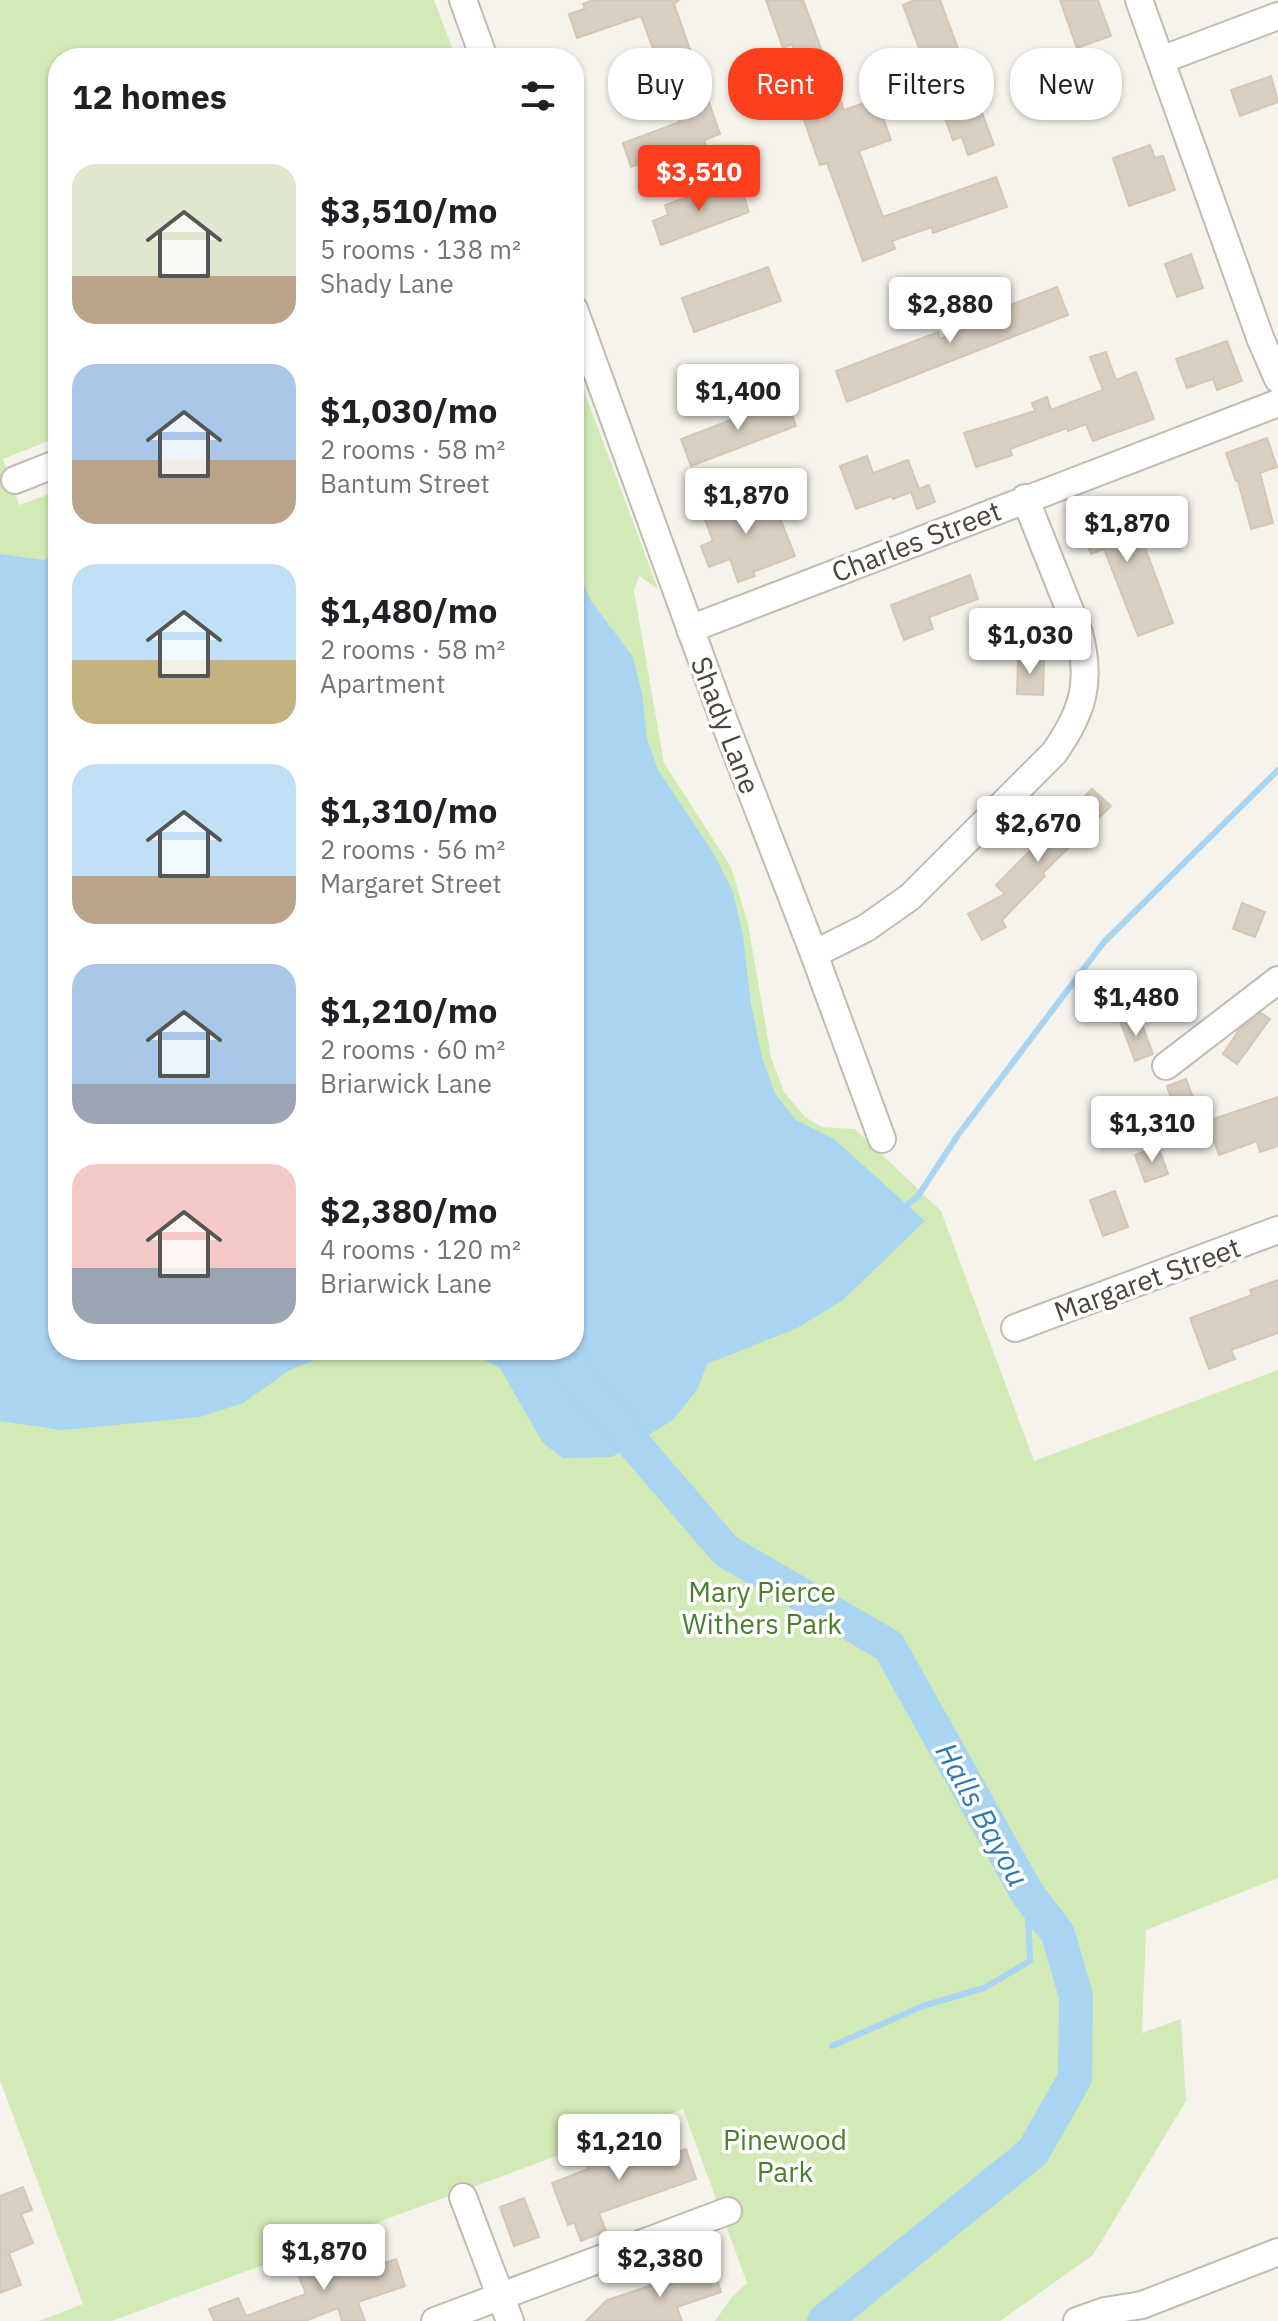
<!DOCTYPE html>
<html lang="en">
<head>
<meta charset="utf-8">
<style>
  body { margin:0; font-family:"IBM Plex Sans",sans-serif; background:#f6f6f6; color:#202124; height:100vh; display:flex; flex-direction:column; font-size:30px; white-space:nowrap }
  * { box-sizing:border-box; margin:0 }
  p { font-size:26px; color:#757577 }
  .icon { flex:none; width:44px; height:44px; fill:none; stroke:currentColor; stroke-width:2; stroke-linecap:round; stroke-linejoin:round }
  .map { position:relative; flex:1; overflow:hidden }
  .details { position:absolute; left:48px; top:48px; width:536px; height:1312px; display:flex; flex-direction:column; background:#fff; border-radius:32px; box-shadow:0 2px 6px #0004 }
  .details>* { flex:none }
  .banner { position:absolute; left:608px; top:48px; width:550px; height:72px; display:flex; gap:16px }
  .price { position:absolute; translate:-50% -68px; padding:0 18px; border-radius:8px; background:#fff; color:#222; font-size:26px; line-height:52px; filter:drop-shadow(0 2px 4px #0008) }
  .price::after { content:''; position:absolute; left:50%; top:48px; width:24px; height:18px; margin-left:-12px; background:inherit; clip-path:polygon(0 0,100% 0,50% 100%) }
  .price.active { background:#fc3f1d; color:#fff }
  ul { padding:0; list-style:none }
  li { display:flex; align-items:center; gap:24px; height:200px; padding:0 24px }
  li span { display:grid; place-items:center; flex:none; width:224px; height:160px; border-radius:24px; color:#555 }
  li>.icon { margin-inline-start:auto }
  span .icon { width:96px; height:96px; fill:#fffc; stroke-width:1 }
  li b { font-size:34px }
  h2 { display:flex; justify-content:space-between; align-items:center; height:96px; padding:0 24px; font-size:34px }
  .pill { padding:0 28px; border-radius:32px; background:#fff; box-shadow:0 2px 6px #0004; font-size:28px; line-height:72px }
  .pill.active { background:#fc3f1d; color:#fff }
  .map>svg:first-child { display:block }
  .green { fill:#d2eab5 }
  .water { fill:#a9d4f2 }
  .lines { fill:none; stroke-linecap:round; stroke-linejoin:round }
  .stream { stroke:#a9d4f2; stroke-width:6 }
  .river { stroke:#a9d4f2; stroke-width:34 }
  .building { fill:#d8cfc1; stroke:#d3c7b4; stroke-width:2 }
  .minor-casing { stroke:#c2bbae; stroke-width:30 }
  .minor { stroke:#fff; stroke-width:26 }
  .labels { text-anchor:middle; dominant-baseline:central; stroke-width:7; stroke-linejoin:round; paint-order:stroke }
  .street-label { font-size:28px; fill:#4b4439; stroke:#fff }
  .park-label { font-size:28px; fill:#4a7f2a; stroke:#fff }
  .water-label { font-size:30px; font-style:italic; fill:#2e7ab2; stroke:#fff }
</style>
</head>
<body>
<div class="map">
<svg width="1278" height="2321" viewBox="0 0 1278 2321">
  <rect width="100%" height="100%" fill="#f6f3ec"/>
  <path class="green" d="M 0,0 L 434,0 L 456,58 L 58,58 L 58,437 L 3,459 L 19,505 L 58,491 L 58,1350 L 574,1350 L 574,364 L 658,589 L 639,576 L 634,591 L 664,763 L 731,867 L 748,924 L 771,1057 L 784,1092 L 805,1117 L 822,1127 L 855,1129 L 941,1211 L 1034,1461 L 1278,1370 L 1278,1878 L 1146,1930 L 1142,2033 L 1181,2019 L 1186,2101 L 1093,2255 L 1000,2321 L 715,2321 L 732,2297 L 747,2283 L 683,2109 L 112,2321 L 39,2321 L 83,2304 L 0,2080 Z"/>
  <g class="water">
    <path d="M 0,554 L 44,560 L 58,554 L 58,1350 L 359,1350 L 332,1353 L 288,1371 L 243,1403 L 200,1417 L 62,1430 L 0,1421 Z"/>
    <path d="M 574,562 L 591,601 L 633,657 L 642,694 L 647,739 L 658,770 L 714,854 L 733,892 L 743,936 L 751,1004 L 762,1057 L 775,1094 L 796,1120 L 834,1139 L 925,1221 L 843,1300 L 797,1328 L 707,1364 L 697,1390 L 673,1420 L 612,1457 L 563,1458 L 543,1443 L 500,1368 L 480,1358 L 439,1350 L 574,1350 Z"/>
  </g>
  <g class="lines">
    <g class="stream">
      <path d="M 902,1209 L 918,1196 L 958,1135 L 1104,942 L 1278,770"/>
      <path d="M 832,2046 L 923,2006 L 984,1988 L 1030,1961 L 1027,1893"/>
    </g>
    <path class="river" d="M 558,1350 L 586,1388 L 726,1551 L 889,1646 L 1027,1893 L 1058,1934 L 1076,1996 L 1075,2078 L 1033,2152 L 824,2321"/>
  </g>
  <g class="building">
    <path d="M 593,0 L 679,0 L 674,4 L 720,134 L 704,140 L 708,151 L 653,171 L 649,160 L 631,167 L 623,143 L 680,122 L 641,16 L 577,38 L 569,14 L 585,9 L 583,4 Z"/>
    <path d="M 766,0 L 803,0 L 844,110 L 876,99 L 891,140 L 859,151 L 883,217 L 996,177 L 1007,207 L 933,233 L 932,227 L 892,241 L 895,249 L 863,261 L 827,163 L 820,165 L 793,89 L 806,84 L 792,44 L 783,48 Z"/>
    <path d="M 915,0 L 940,0 L 994,145 L 968,155 L 962,137 L 953,140 L 903,5 Z"/>
    <path d="M 1060,0 L 1098,0 L 1111,36 L 1077,48 Z"/>
    <path d="M 1271,76 L 1278,102 L 1240,116 L 1231,90 Z"/>
    <path d="M 1150,145 L 1155,158 L 1163,156 L 1175,190 L 1129,206 L 1113,158 Z"/>
    <path d="M 718,186 L 721,195 L 741,188 L 749,212 L 661,245 L 653,221 L 668,215 L 665,205 Z"/>
    <path d="M 1191,254 L 1203,288 L 1177,297 L 1165,264 Z"/>
    <path d="M 768,267 L 781,301 L 694,332 L 682,298 Z"/>
    <path d="M 1057,287 L 1068,315 L 847,402 L 836,371 L 938,332 L 940,339 L 969,328 L 967,322 Z"/>
    <path d="M 1227,341 L 1242,381 L 1217,390 L 1213,379 L 1187,388 L 1176,359 Z"/>
    <path d="M 1106,352 L 1116,380 L 1136,372 L 1154,419 L 1093,441 L 1086,424 L 1068,431 L 1067,428 L 1010,449 L 1012,455 L 976,467 L 964,433 L 1035,411 L 1032,403 L 1047,397 L 1051,410 L 1103,390 L 1090,357 Z"/>
    <path d="M 786,399 L 796,426 L 691,466 L 681,439 Z"/>
    <path d="M 1267,438 L 1277,467 L 1260,473 L 1273,523 L 1251,529 L 1238,481 L 1236,481 L 1226,453 Z"/>
    <path d="M 867,456 L 873,473 L 908,460 L 919,489 L 929,485 L 935,502 L 917,509 L 911,492 L 893,499 L 892,496 L 856,509 L 840,466 Z"/>
    <path d="M 770,493 L 795,556 L 753,572 L 755,576 L 738,582 L 730,559 L 709,567 L 701,546 L 713,541 L 701,509 L 726,500 L 730,508 Z"/>
    <path d="M 1112,501 L 1118,515 L 1131,510 L 1173,623 L 1138,636 L 1104,549 L 1091,554 L 1075,516 Z"/>
    <path d="M 970,575 L 978,599 L 929,617 L 933,629 L 904,640 L 891,605 Z"/>
    <path d="M 1018,657 L 1044,658 L 1043,695 L 1017,694 Z"/>
    <path d="M 1092,789 L 1111,806 L 1043,873 L 1045,876 L 1002,920 L 1006,927 L 982,940 L 968,914 L 1005,894 L 996,885 Z"/>
    <path d="M 1242,903 L 1265,912 L 1255,937 L 1233,929 Z"/>
    <path d="M 1261,1013 L 1270,1019 L 1237,1064 L 1223,1054 L 1239,1030 Z"/>
    <path d="M 1138,1014 L 1153,1054 L 1135,1061 L 1120,1021 Z"/>
    <path d="M 1186,1079 L 1197,1108 L 1177,1115 L 1167,1086 Z"/>
    <path d="M 1278,1097 L 1278,1146 L 1260,1152 L 1257,1141 L 1219,1155 L 1207,1121 Z"/>
    <path d="M 1127,1102 L 1138,1132 L 1115,1140 L 1105,1110 Z"/>
    <path d="M 1158,1146 L 1168,1174 L 1145,1182 L 1135,1155 Z"/>
    <path d="M 1115,1191 L 1128,1227 L 1103,1236 L 1090,1200 Z"/>
    <path d="M 1278,1280 L 1278,1333 L 1231,1350 L 1235,1359 L 1209,1369 L 1190,1318 L 1252,1295 L 1250,1290 Z"/>
    <path d="M 655,2126 L 666,2156 L 686,2149 L 696,2179 L 599,2213 L 606,2231 L 581,2241 L 574,2222 L 568,2225 L 552,2183 L 588,2169 L 580,2149 L 602,2141 L 614,2173 L 643,2164 L 633,2135 Z"/>
    <path d="M 23,2187 L 32,2210 L 21,2214 L 33,2243 L 9,2253 L 21,2285 L 0,2293 L 0,2196 Z"/>
    <path d="M 524,2198 L 539,2237 L 514,2246 L 500,2207 Z"/>
    <path d="M 340,2243 L 352,2274 L 396,2259 L 405,2286 L 358,2302 L 365,2321 L 342,2321 L 338,2308 L 305,2321 L 214,2321 L 209,2309 L 238,2298 L 246,2316 L 306,2294 L 296,2269 L 328,2257 L 325,2249 Z"/>
    <path d="M 712,2265 L 721,2292 L 677,2307 L 682,2321 L 586,2321 L 607,2300 Z"/>
  </g>
  <g class="lines">
    <defs>
      <g id="minor">
        <path d="M 463,0 L 484,58"/>
        <path d="M 1139,0 L 1261,340 L 1278,379"/>
        <path d="M 1161,60 L 1278,16"/>
        <path d="M 574,309 L 724,721 L 814,954 L 882,1139"/>
        <path d="M 15,480 L 58,463"/>
        <path d="M 690,629 L 1278,403"/>
        <path d="M 814,954 L 866,928 L 910,897 L 1054,753 C 1083,712 1092,682 1079,633 L 1025,498"/>
        <path d="M 1166,1066 L 1278,980"/>
        <path d="M 1015,1328 L 1278,1230"/>
        <path d="M 463,2197 L 510,2321"/>
        <path d="M 435,2321 L 728,2211"/>
        <path d="M 1077,2321 L 1105,2311 L 1142,2305 L 1278,2252"/>
      </g>
    </defs>
    <use href="#minor" class="minor-casing"/>
    <use href="#minor" class="minor"/>
  </g>
  <g class="labels">
    <g class="street-label">
      <text transform="translate(916 541) rotate(-21)">Charles Street</text>
      <text transform="translate(726 725) rotate(69)">Shady Lane</text>
      <text transform="translate(1147 1279) rotate(-20)">Margaret Street</text>
    </g>
    <g class="park-label">
      <text x="762" y="1591">Mary Pierce<tspan x="762" dy="32">Withers Park</tspan></text>
      <text x="785" y="2139">Pinewood<tspan x="785" dy="32">Park</tspan></text>
    </g>
    <g class="water-label">
      <text transform="translate(983 1814) rotate(61)">Halls Bayou</text>
    </g>
  </g>
</svg>
<b class="price active" style="left:699px;top:213px">$3,510</b>
<b class="price" style="left:950px;top:345px">$2,880</b>
<b class="price" style="left:738px;top:432px">$1,400</b>
<b class="price" style="left:746px;top:536px">$1,870</b>
<b class="price" style="left:1127px;top:564px">$1,870</b>
<b class="price" style="left:1030px;top:676px">$1,030</b>
<b class="price" style="left:1038px;top:864px">$2,670</b>
<b class="price" style="left:1136px;top:1038px">$1,480</b>
<b class="price" style="left:1152px;top:1164px">$1,310</b>
<b class="price" style="left:619px;top:2182px">$1,210</b>
<b class="price" style="left:324px;top:2292px">$1,870</b>
<b class="price" style="left:660px;top:2299px">$2,380</b>
<div class="banner">
<a class="pill">Buy</a>
<a class="pill active">Rent</a>
<a class="pill">Filters</a>
<a class="pill">New</a>
</div>
<section class="details">
<h2>12 homes<svg class="icon" aria-label="filters" viewBox="0 0 24 24"><path d="M4 7h16M4 17h16"/><circle cx="9" cy="7" r="2"/><circle cx="15" cy="17" r="2"/></svg></h2>
<ul>
<li><span style="background:linear-gradient(#dfe7d0 70%,#b9a48a 0)"><svg class="icon" aria-label="home" viewBox="0 0 24 24"><path d="M3 11l9-7 9 7M6 9v11h12V9"/></svg></span><div><b>$3,510/mo</b><p>5 rooms · 138 m²</p><p>Shady Lane</p></div></li>
<li><span style="background:linear-gradient(#a9c7e8 60%,#b9a48a 0)"><svg class="icon" aria-label="home" viewBox="0 0 24 24"><path d="M3 11l9-7 9 7M6 9v11h12V9"/></svg></span><div><b>$1,030/mo</b><p>2 rooms · 58 m²</p><p>Bantum Street</p></div></li>
<li><span style="background:linear-gradient(#bfe0f5 60%,#c2b280 0)"><svg class="icon" aria-label="home" viewBox="0 0 24 24"><path d="M3 11l9-7 9 7M6 9v11h12V9"/></svg></span><div><b>$1,480/mo</b><p>2 rooms · 58 m²</p><p>Apartment</p></div></li>
<li><span style="background:linear-gradient(#bfe0f5 70%,#b9a48a 0)"><svg class="icon" aria-label="home" viewBox="0 0 24 24"><path d="M3 11l9-7 9 7M6 9v11h12V9"/></svg></span><div><b>$1,310/mo</b><p>2 rooms · 56 m²</p><p>Margaret Street</p></div></li>
<li><span style="background:linear-gradient(#a9c7e8 75%,#9aa5b1 0)"><svg class="icon" aria-label="home" viewBox="0 0 24 24"><path d="M3 11l9-7 9 7M6 9v11h12V9"/></svg></span><div><b>$1,210/mo</b><p>2 rooms · 60 m²</p><p>Briarwick Lane</p></div></li>
<li><span style="background:linear-gradient(#f6c9c9 65%,#9aa5b1 0)"><svg class="icon" aria-label="home" viewBox="0 0 24 24"><path d="M3 11l9-7 9 7M6 9v11h12V9"/></svg></span><div><b>$2,380/mo</b><p>4 rooms · 120 m²</p><p>Briarwick Lane</p></div></li>
</ul>
</section>
</div>
</body>
</html>
